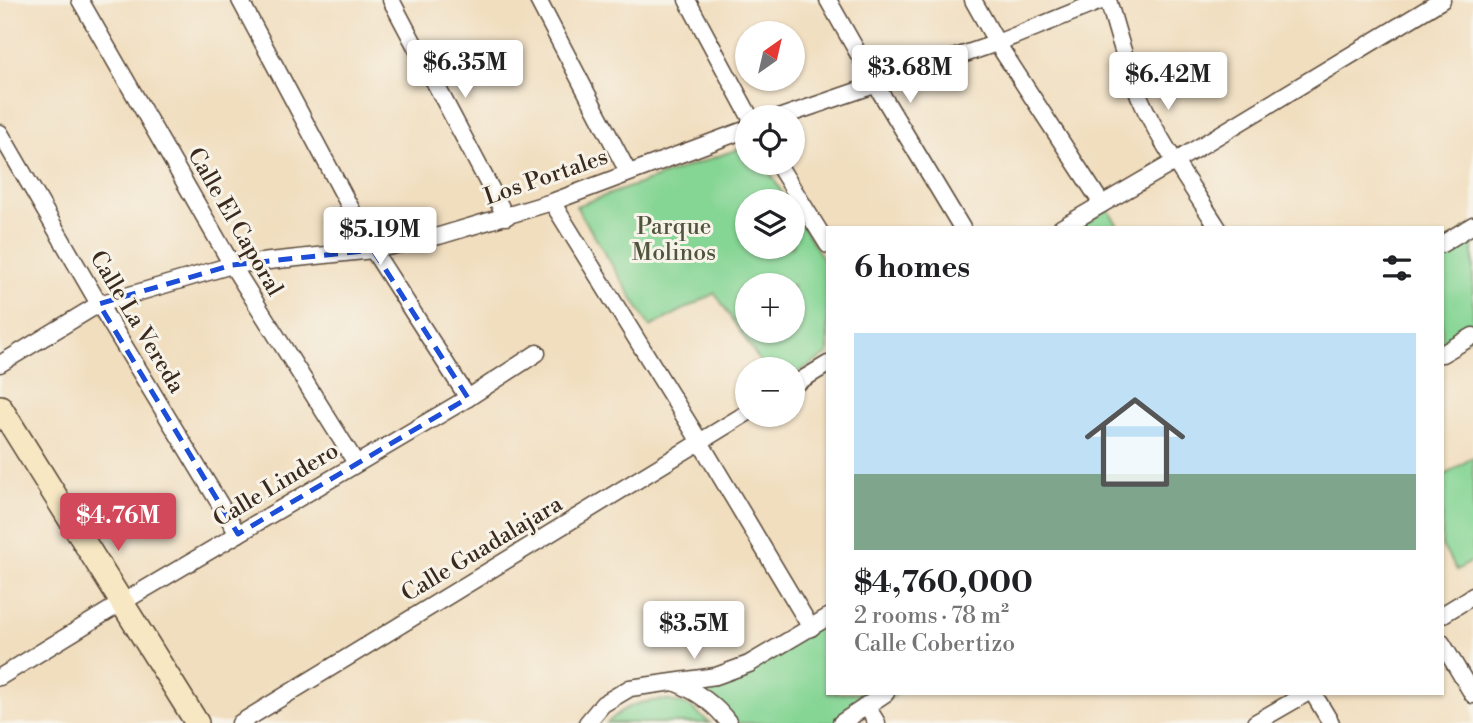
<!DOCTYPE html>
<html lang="en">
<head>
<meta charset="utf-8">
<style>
  body { margin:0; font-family:"Libre Bodoni",serif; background:#f6f6f6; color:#202124; height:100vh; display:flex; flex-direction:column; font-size:26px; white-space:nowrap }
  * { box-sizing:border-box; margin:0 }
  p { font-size:23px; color:#757577 }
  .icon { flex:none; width:38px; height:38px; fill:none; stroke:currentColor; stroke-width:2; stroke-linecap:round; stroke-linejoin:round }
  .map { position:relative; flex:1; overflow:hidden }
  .panel { position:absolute; left:826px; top:226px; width:618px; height:469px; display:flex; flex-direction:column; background:#fff; border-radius:0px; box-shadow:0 2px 5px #0004 }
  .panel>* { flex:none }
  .needle { width:46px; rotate:34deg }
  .tools { position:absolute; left:735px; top:21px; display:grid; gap:14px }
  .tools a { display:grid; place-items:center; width:70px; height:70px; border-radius:50%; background:#fff; box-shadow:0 2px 5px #0004; font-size:35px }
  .price { position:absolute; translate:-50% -60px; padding:0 16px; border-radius:7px; background:#fff; color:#222; font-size:23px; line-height:46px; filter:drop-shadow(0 2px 4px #0008) }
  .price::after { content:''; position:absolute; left:50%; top:42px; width:21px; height:16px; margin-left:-10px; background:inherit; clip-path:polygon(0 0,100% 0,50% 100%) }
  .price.selected { background:#d1495b; color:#fff }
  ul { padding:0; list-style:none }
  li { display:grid; align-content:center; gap:14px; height:371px; padding:0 28px }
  li span { display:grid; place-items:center; height:217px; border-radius:0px; color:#555 }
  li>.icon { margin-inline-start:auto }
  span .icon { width:126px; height:126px; fill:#fffc; stroke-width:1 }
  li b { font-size:30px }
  h2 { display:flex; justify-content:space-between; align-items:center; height:84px; padding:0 28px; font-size:30px }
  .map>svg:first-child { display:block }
  .green { fill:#85d594; stroke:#608059; stroke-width:2; fill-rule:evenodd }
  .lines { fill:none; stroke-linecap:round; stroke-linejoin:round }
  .street-casing { stroke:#564536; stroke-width:19 }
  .secondary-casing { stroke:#564536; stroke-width:26 }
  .street { stroke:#fff; stroke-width:16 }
  .secondary { stroke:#f7e8c3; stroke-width:23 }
  .marked { fill:none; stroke:#1d4ed8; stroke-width:5; stroke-dasharray:14 9; stroke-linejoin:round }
  .labels { text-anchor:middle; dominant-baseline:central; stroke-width:6; stroke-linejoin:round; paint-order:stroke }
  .street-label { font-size:23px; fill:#3b2a1e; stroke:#f7f3e8 }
  .park-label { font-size:23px; fill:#4e553c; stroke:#f7f3e8 }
</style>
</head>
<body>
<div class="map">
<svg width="1473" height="723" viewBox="0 0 1473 723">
  <rect width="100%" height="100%" fill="#f7f3e8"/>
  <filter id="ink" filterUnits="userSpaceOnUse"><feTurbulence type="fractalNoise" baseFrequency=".0143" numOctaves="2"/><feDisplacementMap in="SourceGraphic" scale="14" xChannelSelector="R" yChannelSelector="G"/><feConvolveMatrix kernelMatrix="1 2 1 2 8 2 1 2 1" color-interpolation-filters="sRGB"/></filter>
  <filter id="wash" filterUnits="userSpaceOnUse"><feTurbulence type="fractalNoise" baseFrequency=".00686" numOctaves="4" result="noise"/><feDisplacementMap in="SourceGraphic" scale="28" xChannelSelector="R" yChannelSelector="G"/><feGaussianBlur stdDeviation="1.57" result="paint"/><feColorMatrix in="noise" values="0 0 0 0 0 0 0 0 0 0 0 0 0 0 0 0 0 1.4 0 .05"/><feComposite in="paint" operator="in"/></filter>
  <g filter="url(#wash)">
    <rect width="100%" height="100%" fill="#f1debf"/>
    <g class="green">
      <path d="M 747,146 L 747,163 L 764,163 L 787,201 L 747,201 L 747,247 L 793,247 L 793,211 L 828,267 L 828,354 L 793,375 L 793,369 L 765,369 L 715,293 L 650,327 L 576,206 ZM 793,285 L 793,331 L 747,331 L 747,285 Z"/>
      <path d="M 1108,209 L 1119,227 L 1078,228 Z"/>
      <path d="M 1473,225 L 1473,336 L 1442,354 L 1442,244 Z"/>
      <path d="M 1473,457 L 1473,560 L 1457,570 L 1442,546 L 1442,477 Z"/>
      <path d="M 828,612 L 828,693 L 899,693 L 852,723 L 729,723 L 696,691 Z"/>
      <path d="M 667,700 L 689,706 L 710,723 L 607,723 C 628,704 638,701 667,700 Z"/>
    </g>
  </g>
  <g filter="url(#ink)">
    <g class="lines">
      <defs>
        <g id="street">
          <path d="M 80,0 L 232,265 L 356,463"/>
          <path d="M 240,0 L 373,250 L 468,398"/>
          <path d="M 391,0 L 506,217"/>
          <path d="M 538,0 L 628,172"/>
          <path d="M 687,0 L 750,117"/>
          <path d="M 828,0 L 876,85 L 962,228"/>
          <path d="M 973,0 L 997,43 L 1102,204"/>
          <path d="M 1108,0 C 1118,33 1126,66 1140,98 C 1160,143 1191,185 1218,228"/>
          <path d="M 781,117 L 997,43 L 1103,0"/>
          <path d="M 0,133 L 99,304 L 238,534"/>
          <path d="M 777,163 L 828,245"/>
          <path d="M 552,202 L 700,442 L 811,628"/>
          <path d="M 1061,228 L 1176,161 L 1442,0"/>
          <path d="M 1442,244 L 1473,225"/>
          <path d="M 1442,354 L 1473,336"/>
          <path d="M 0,364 L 99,304 L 232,265 L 373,250 L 439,236 L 552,202 L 747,129"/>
          <path d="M 793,385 L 828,364"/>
          <path d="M 1442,615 L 1473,596"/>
          <path d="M 1442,643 L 1473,695"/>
          <path d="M 0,677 L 123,602 L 468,398 L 537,353"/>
          <path d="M 676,683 C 698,692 715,704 729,723"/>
          <path d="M 1313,693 L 1331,723"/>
          <path d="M 866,705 L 877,723"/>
          <path d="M 240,723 L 747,413"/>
          <path d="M 587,723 L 603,704 L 630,688 L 716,676 L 749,664 L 828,617"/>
          <path d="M 841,723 L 886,693"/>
          <path d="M 1255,723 L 1307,693"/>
        </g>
        <path id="secondary" d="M 0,407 L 197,723"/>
      </defs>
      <use href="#street" class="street-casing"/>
      <use href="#secondary" class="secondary-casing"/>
      <use href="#street" class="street"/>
      <use href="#secondary" class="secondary"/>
    </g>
  </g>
  <path class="marked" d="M 373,250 L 468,398 L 238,534 L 99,304 L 232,265 Z"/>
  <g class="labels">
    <g class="street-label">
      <text transform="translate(546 177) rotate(-19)">Los Portales</text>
      <text transform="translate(235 222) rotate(60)">Calle El Caporal</text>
      <text transform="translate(137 322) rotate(59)">Calle La Vereda</text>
      <text transform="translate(276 485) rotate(-31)">Calle Lindero</text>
      <text transform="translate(482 549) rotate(-31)">Calle Guadalajara</text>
    </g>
    <g class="park-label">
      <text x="674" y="227">Parque<tspan x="674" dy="26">Molinos</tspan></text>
    </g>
  </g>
</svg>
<div class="tools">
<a><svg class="needle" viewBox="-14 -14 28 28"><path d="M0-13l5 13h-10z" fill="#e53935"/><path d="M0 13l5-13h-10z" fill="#757577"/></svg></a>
<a><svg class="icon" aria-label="locate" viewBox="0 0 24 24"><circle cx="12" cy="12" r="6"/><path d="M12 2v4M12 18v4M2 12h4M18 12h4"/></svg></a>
<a><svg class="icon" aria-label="layers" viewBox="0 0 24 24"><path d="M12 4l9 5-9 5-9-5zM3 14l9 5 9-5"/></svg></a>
<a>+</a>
<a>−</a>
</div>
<b class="price" style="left:465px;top:100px">$6.35M</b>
<b class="price" style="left:910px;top:105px">$3.68M</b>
<b class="price" style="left:1168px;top:112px">$6.42M</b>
<b class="price" style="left:380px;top:267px">$5.19M</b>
<b class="price selected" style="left:118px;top:553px">$4.76M</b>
<b class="price" style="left:694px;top:661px">$3.5M</b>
<section class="panel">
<h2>6 homes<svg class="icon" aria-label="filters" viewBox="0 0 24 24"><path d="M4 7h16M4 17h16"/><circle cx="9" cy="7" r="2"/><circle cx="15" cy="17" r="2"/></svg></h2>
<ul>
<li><span style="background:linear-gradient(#bfe0f5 65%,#7fa58c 0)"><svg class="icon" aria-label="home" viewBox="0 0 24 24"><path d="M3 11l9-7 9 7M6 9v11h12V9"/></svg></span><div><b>$4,760,000</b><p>2 rooms · 78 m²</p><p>Calle Cobertizo</p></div></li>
</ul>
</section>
</div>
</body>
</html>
